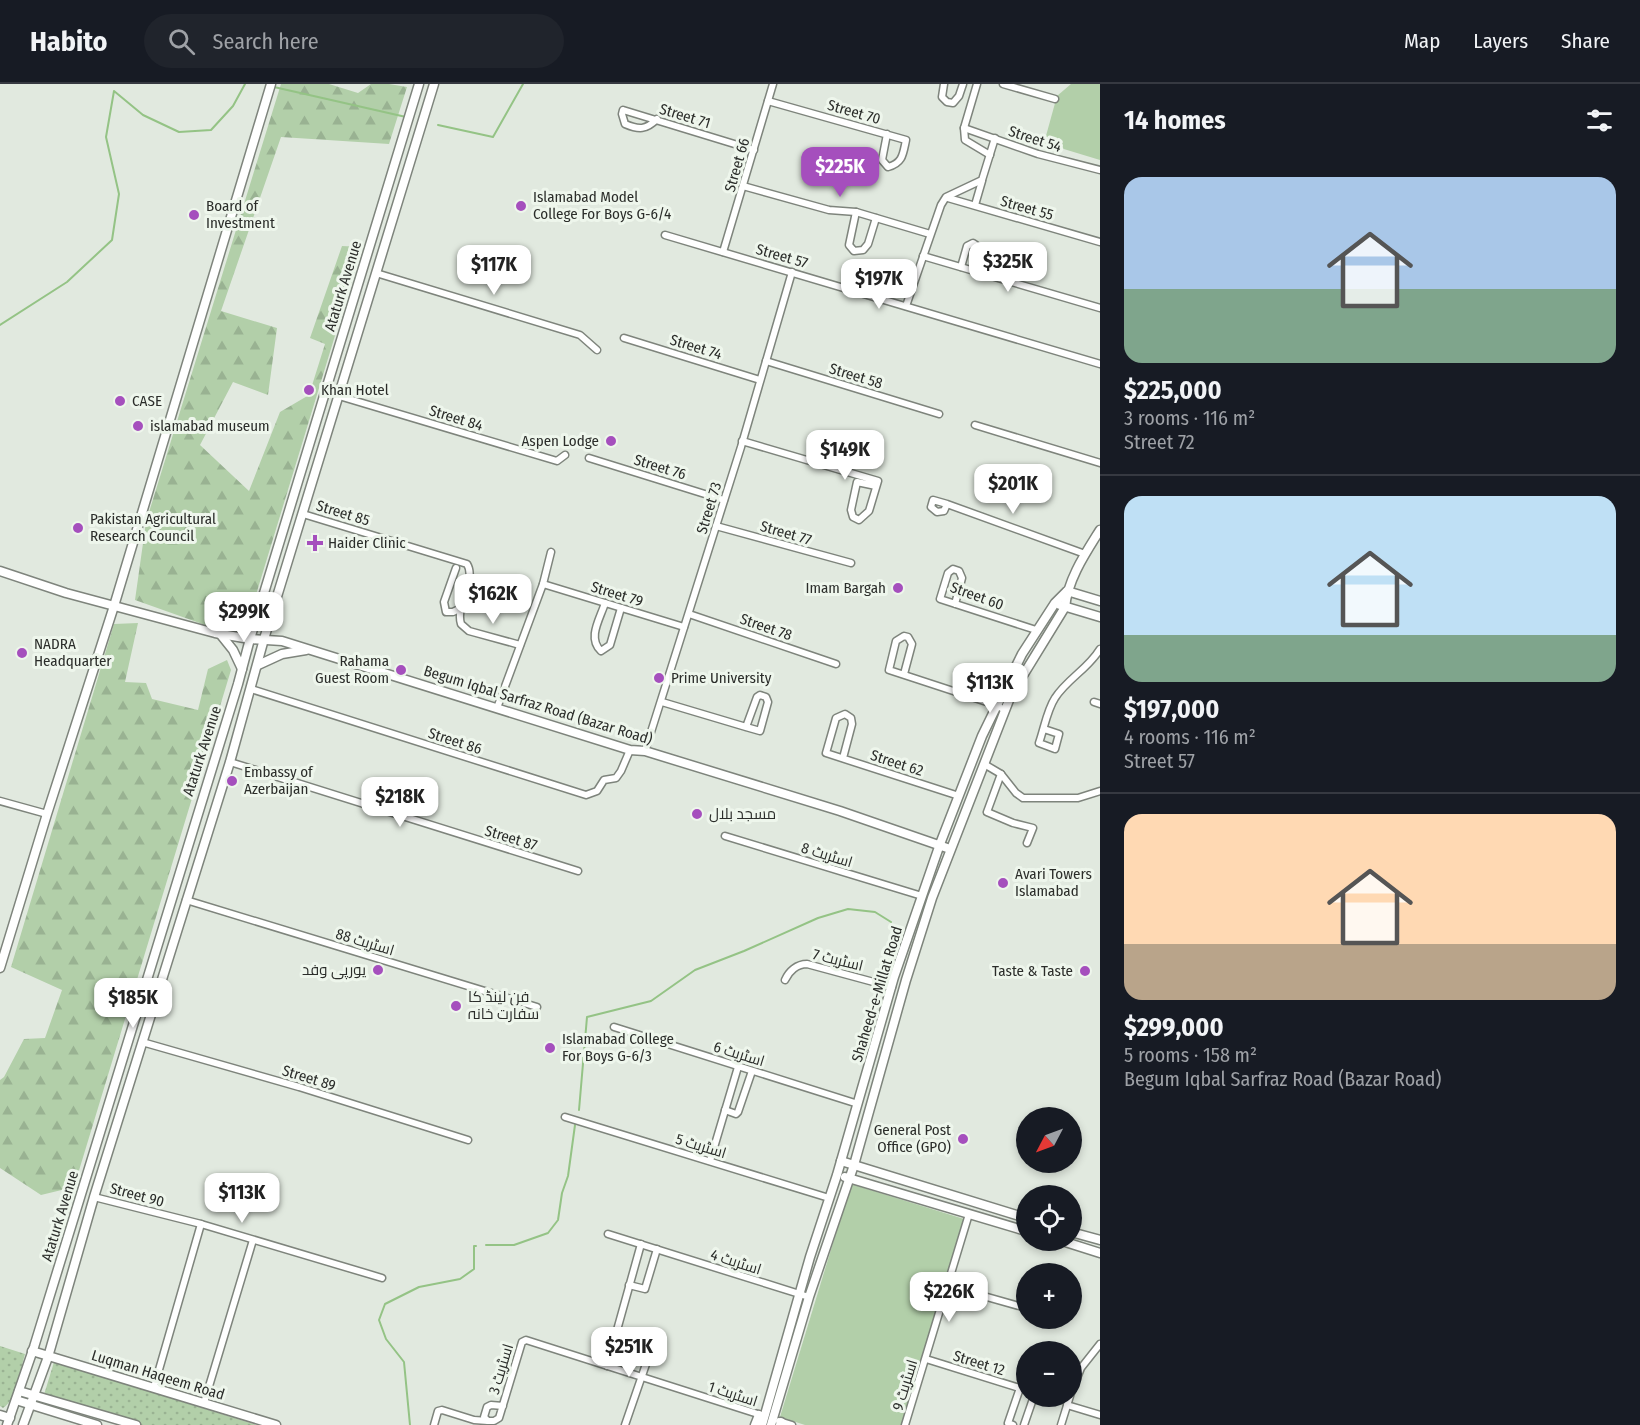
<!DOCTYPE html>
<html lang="en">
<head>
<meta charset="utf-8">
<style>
  body { margin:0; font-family:"Fira Sans Condensed",Cairo,sans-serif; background:#20242c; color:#f1f3f6; height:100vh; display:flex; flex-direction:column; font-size:22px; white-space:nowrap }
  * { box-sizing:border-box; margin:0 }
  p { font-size:20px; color:#9ea1a6 }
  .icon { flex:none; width:33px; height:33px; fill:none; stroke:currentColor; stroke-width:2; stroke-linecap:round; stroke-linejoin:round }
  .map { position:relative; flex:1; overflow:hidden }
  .panel { display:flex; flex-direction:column; background:#171b24; width:540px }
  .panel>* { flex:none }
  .needle { width:39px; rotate:229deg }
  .fabs { position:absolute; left:1016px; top:1023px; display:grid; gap:12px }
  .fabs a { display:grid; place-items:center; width:66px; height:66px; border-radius:50%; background:#171b24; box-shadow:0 3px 9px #0003; font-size:30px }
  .price { position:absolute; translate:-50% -51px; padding:0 14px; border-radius:12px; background:#fff; color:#222; font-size:20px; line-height:39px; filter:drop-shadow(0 2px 3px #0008) }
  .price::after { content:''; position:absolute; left:50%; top:36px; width:18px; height:14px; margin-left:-9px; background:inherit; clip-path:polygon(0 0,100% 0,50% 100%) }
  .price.active { background:#a54fbd; color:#fff }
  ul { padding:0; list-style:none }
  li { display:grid; align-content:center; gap:12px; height:318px; padding:0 24px }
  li+li { border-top:2px solid #363941 }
  li span { display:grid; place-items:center; height:186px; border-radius:18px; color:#555 }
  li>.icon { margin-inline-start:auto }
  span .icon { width:108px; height:108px; fill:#fffc; stroke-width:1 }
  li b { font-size:26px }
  h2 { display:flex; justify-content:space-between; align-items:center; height:72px; padding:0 24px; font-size:26px }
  header { display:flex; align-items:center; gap:36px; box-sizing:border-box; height:84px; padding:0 30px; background:#171b24; border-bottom:2px solid #363941 }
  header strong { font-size:28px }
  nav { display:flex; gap:33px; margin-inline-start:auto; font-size:21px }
  .search { width:420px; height:54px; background:#20242c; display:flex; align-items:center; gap:15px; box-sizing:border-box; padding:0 21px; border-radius:33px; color:#9ea1a6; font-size:22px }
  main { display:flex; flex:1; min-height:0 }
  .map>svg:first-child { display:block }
  .grass { fill:url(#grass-dots) }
  .forest { fill:url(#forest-firs) }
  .green { fill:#b2cfa9 }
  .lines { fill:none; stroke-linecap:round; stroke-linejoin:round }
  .stream { stroke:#94c385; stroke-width:2 }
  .street-casing { stroke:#7e847c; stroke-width:9 }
  .secondary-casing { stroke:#7e847c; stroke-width:11 }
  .street { stroke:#fff; stroke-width:6 }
  .secondary { stroke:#fff; stroke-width:8 }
  .poi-dot { fill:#a54fbd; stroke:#eef6ec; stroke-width:2 }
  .labels { text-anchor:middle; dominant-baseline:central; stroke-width:6; stroke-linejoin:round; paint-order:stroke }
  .street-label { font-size:15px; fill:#2b2d2a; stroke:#eef6ec }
  .poi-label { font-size:15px; fill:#2b2d2a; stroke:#eef6ec; text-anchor:start }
</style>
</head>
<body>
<header>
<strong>Habito</strong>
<div class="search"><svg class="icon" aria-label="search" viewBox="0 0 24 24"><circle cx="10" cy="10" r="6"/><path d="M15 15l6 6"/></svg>Search here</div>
<nav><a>Map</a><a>Layers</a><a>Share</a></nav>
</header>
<main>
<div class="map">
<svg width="1100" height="1341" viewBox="0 0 1100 1341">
  <defs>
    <pattern id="grass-dots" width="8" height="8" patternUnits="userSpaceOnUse" patternTransform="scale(1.5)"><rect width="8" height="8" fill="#b2cfa9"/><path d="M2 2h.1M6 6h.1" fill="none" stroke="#99b292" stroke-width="1.8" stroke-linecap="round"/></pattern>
    <pattern id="forest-firs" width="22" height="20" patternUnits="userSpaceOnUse" patternTransform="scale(1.5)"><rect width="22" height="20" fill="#b2cfa9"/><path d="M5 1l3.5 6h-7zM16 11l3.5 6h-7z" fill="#99b292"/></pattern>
  </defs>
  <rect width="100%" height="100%" fill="#e1e9df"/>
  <g class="grass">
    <path d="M 0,1262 L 25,1270 C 20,1286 18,1314 3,1324 L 0,1322 Z"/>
    <path d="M 54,1278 L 257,1341 L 134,1341 L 43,1314 Z"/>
  </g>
  <g class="forest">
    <path d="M 281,0 L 329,0 L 358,9 L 371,0 L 389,0 L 407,3 L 389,60 L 281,53 L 221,227 L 277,244 L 268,311 L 233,298 L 200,361 L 249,407 L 280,328 L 309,311 L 325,260 L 310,254 L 342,162 L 362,163 L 248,537 L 222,547 L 135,516 L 146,438 Z"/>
    <path d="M 138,539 L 125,598 L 146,599 L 152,615 L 198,626 L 208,585 L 227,576 L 231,586 L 74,1103 L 41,1111 L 0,1084 L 0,996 L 4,993 L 24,955 L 45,954 L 62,906 L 11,883 L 114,540 Z"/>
  </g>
  <g class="green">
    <path d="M 1071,0 L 1100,0 L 1100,76 L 1044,59 L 1057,12 Z"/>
    <path d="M 851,1100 L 964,1135 L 902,1341 L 805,1341 L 780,1333 Z"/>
  </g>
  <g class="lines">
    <g class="stream">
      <path d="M 274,3 L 406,33"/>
      <path d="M 438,41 L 493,53 L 523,0"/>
      <path d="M 0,241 L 67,198 L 112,156 L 119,110 L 106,53 L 114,7 L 143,31 L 179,48 L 211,46 L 233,22 L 245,0"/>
      <path d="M 579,1026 L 587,933 L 651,917 L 695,886 L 744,867 L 818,834 L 848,825 L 875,828 L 891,838"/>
      <path d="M 486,1161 L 514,1161 L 548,1149 L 558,1136 L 562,1109 L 568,1092 L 575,1041"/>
      <path d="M 410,1341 L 404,1278 L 386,1255 L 379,1236 L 385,1220 L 419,1203 L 460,1195 L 474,1185 L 474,1162 L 476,1162"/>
    </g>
    <defs>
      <g id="street">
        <path d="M 944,0 L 942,13 L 947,18 L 953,19 L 959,12 L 963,0"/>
        <path d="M 977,0 L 964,44 L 965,56 L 990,71"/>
        <path d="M 1003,0 L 1055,15"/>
        <path d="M 768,17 L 906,56 C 903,70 903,79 888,83 L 882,76 L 887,50"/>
        <path d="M 657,35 C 646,46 639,46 625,40 L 622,30 L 623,26 L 754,66"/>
        <path d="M 964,44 L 1038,70 L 1100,86"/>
        <path d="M 743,102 L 829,126 L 856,128 L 930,150"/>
        <path d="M 948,114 L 1100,158"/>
        <path d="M 975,121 L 982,97"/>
        <path d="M 856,128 L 849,161 L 854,167 L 863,166 L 868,160 L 876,134"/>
        <path d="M 665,151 L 1100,280"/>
        <path d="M 723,168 L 773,0"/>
        <path d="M 923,172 L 1100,224"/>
        <path d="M 961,183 L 967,162 L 973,159 L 976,161 L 978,167 L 974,187"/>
        <path d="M 376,189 L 580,251 L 597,266"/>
        <path d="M 906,222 L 941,121 L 946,113 L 982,96 L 995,54"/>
        <path d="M 624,254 L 760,296"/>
        <path d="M 766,277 L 939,330"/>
        <path d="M 339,312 L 557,377 L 565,371"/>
        <path d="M 975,341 L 1100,379"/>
        <path d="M 742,357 L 878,397 L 869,427 L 859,436 L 853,433 L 851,426 L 857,398 L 876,402"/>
        <path d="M 589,374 L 724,416"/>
        <path d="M 947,420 L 944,427 L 937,428 L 931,423 L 933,416 L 947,420 L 1085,470"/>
        <path d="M 303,430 L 467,480 C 477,496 455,520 461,540 L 469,547 L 520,561"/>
        <path d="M 716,442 L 851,479"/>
        <path d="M 456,484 L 444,518 L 446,528 L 453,528 L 459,525"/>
        <path d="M 543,500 L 684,543"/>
        <path d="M 605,519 C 600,535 587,554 601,567 L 610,561 L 621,524"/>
        <path d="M 955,520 L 962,494 L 959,487 L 953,485 L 948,489 L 940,515 L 1036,546"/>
        <path d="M 689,530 L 836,580"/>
        <path d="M 904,590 L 912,560 L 908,553 L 904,552 L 896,557 L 889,586 L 996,621 L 1005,626"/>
        <path d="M 251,605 L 586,711 L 597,707 L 604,696 L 616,694 L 621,687 L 630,666"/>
        <path d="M 662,618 L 746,643 L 760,647 L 768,618 L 766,613 L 760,611 L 757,613 L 746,643"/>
        <path d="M 1094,618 L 1100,620"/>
        <path d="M 497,624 L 543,500 L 551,468"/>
        <path d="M 1044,645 L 1059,650 L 1055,665 L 1039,659 C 1044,645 1047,626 1055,614 C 1067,595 1088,585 1100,565"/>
        <path d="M 645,667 L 741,363 L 792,188"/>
        <path d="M 843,674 L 852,640 L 851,634 L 845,630 L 836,634 L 826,669 L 959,712"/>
        <path d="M 230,678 L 578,787"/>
        <path d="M 984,680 L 1001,690 L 1016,709 L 1023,714 L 1078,714 L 1100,707"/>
        <path d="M 1001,690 L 987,728 L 1013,739 L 1033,744 L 1027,759"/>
        <path d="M 0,717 L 47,730"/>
        <path d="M 725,752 L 922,812"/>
        <path d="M 186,816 L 537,923"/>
        <path d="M 785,896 C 789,887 797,880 807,880 L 892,903"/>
        <path d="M 614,943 L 858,1020"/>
        <path d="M 142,958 L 299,1003 L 468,1056"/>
        <path d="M 725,1026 L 736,1030 L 738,1028 L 752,987"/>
        <path d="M 565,1033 L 829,1114"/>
        <path d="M 710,1077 L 738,983"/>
        <path d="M 94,1113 L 201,1140 L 382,1194"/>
        <path d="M 608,1150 L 809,1213"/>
        <path d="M 629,1201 L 645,1205 L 657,1165"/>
        <path d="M 948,1202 L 1026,1224"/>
        <path d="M 926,1275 L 1026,1306"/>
        <path d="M 607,1282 L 641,1160"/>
        <path d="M 154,1303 L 201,1140"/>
        <path d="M 1071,1309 L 1081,1284 L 1100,1260"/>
        <path d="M 204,1319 L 253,1156"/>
        <path d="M 1067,1321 L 1100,1331"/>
        <path d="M 503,1322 L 491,1321 L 487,1323 L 484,1333 L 488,1337 L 494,1337 L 499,1334 L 522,1258 L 526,1256 L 761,1331"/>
        <path d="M 779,1337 L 792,1341"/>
        <path d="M 434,1341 L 438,1327 L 442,1326 L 474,1336 L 488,1337"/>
        <path d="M 625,1341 L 655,1254"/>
        <path d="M 905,1341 L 969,1130"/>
        <path d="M 1013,1341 L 1008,1339 L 1020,1304"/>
        <path d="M 1024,1341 L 1034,1312"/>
        <path d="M 1061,1341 L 1070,1312"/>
      </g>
      <g id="secondary">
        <path d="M 0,487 L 66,509 L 215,549 L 250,555 L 282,557 L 630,666 L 645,667 L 840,727 L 950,765"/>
        <path d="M 1067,507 L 1100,517"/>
        <path d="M 1060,521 L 1100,533"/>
        <path d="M 221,551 L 233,566 L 242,585"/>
        <path d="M 258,581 L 282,570 L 306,566"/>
        <path d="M 0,884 L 47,730 L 114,522 L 271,0"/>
        <path d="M 841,1077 L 1026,1134"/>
        <path d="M 845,1093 L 1026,1147"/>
        <path d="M 1071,1148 L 1100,1156"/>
        <path d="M 1059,1156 L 1100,1169"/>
        <path d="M 32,1267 L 276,1341"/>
        <path d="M 19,1307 L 136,1341"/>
        <path d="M 16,1316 L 97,1341"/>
        <path d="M 0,1331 L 10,1334"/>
        <path d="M 7,1341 L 34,1263 L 238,600 L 250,555 L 419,0"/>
        <path d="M 23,1341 L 48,1273 L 94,1113 L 230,678 L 264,555 L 434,0"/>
        <path d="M 755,1341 L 759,1331"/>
        <path d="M 762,1341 L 810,1173 L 837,1091 L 894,893 L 940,760 L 982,652 L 1022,570 L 1055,519 L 1066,508"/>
        <path d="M 771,1341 L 809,1213 L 854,1081 L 906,896 L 932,814 L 1011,611 L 1065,523 C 1068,495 1085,470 1100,446"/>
        <path d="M 780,1341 L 781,1338"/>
      </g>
    </defs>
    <use href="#street" class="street-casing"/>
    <use href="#secondary" class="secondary-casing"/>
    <use href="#street" class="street"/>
    <use href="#secondary" class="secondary"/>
  </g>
  <g class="poi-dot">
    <circle cx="521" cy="122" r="6"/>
    <circle cx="194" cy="131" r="6"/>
    <circle cx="309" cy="306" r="6"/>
    <circle cx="120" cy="317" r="6"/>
    <circle cx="138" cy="342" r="6"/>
    <circle cx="611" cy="357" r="6"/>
    <circle cx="78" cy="444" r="6"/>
    <path d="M312 450h6v6h6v6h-6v6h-6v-6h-6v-6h6z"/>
    <circle cx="898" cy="504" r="6"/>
    <circle cx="22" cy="569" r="6"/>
    <circle cx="401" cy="586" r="6"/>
    <circle cx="659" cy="594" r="6"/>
    <circle cx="232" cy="697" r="6"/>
    <circle cx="697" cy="730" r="6"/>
    <circle cx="1003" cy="799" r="6"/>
    <circle cx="378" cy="886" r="6"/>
    <circle cx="1085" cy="887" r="6"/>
    <circle cx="456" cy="922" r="6"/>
    <circle cx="550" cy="964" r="6"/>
    <circle cx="963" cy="1055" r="6"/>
  </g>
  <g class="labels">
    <g class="street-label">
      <text transform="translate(854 28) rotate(16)">Street 70</text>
      <text transform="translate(685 32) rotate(17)">Street 71</text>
      <text transform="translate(1035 55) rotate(18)">Street 54</text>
      <text transform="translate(737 81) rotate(-74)">Street 66</text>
      <text transform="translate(1027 124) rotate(16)">Street 55</text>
      <text transform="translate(782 172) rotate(16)">Street 57</text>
      <text transform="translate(343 202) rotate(-73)">Ataturk Avenue</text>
      <text transform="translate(696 263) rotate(17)">Street 74</text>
      <text transform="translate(856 292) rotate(17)">Street 58</text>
      <text transform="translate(456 334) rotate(17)">Street 84</text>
      <text transform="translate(660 383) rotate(17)">Street 76</text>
      <text transform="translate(709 424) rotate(-73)">Street 73</text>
      <text transform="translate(343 429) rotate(17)">Street 85</text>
      <text transform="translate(786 449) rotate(16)">Street 77</text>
      <text transform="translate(617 510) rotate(17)">Street 79</text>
      <text transform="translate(977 512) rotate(20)">Street 60</text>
      <text transform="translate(766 543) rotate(19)">Street 78</text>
      <text transform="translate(538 621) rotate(17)">Begum Iqbal Sarfraz Road (Bazar Road)</text>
      <text transform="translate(455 657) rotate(18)">Street 86</text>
      <text transform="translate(202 667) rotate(-72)">Ataturk Avenue</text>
      <text transform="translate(897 679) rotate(18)">Street 62</text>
      <text transform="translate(511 754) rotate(17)">Street 87</text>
      <text transform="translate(827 771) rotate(17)">اسٹریٹ 8</text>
      <text transform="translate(365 858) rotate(17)">اسٹریٹ 88</text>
      <text transform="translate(838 876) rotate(14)">اسٹریٹ 7</text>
      <text transform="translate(877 910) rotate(-73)">Shaheed-e-Millat Road</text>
      <text transform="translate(739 970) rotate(17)">اسٹریٹ 6</text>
      <text transform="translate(309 994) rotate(17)">Street 89</text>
      <text transform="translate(701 1062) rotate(17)">اسٹریٹ 5</text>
      <text transform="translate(137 1111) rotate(15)">Street 90</text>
      <text transform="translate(60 1132) rotate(-73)">Ataturk Avenue</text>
      <text transform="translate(736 1178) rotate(18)">اسٹریٹ 4</text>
      <text transform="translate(979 1279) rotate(17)">Street 12</text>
      <text transform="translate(501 1285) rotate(-73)">اسٹریٹ 3</text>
      <text transform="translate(158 1291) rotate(17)">Luqman Haqeem Road</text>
      <text transform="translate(905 1301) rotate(-73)">اسٹریٹ 9</text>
      <text transform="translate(733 1310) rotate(18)">اسٹریٹ 1</text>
    </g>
    <g class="poi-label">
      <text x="533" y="113">Islamabad Model<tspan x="533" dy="17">College For Boys G-6/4</tspan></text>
      <text x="206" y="122">Board of<tspan x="206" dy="17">Investment</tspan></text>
      <text x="321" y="306">Khan Hotel</text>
      <text x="132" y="317">CASE</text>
      <text x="150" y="342">islamabad museum</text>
      <text x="599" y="357" text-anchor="end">Aspen Lodge</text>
      <text x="90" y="435">Pakistan Agricultural<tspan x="90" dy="17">Research Council</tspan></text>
      <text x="328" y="459">Haider Clinic</text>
      <text x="886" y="504" text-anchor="end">Imam Bargah</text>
      <text x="34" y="560">NADRA<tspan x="34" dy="17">Headquarter</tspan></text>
      <text x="389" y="577" text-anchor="end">Rahama<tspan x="389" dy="17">Guest Room</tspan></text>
      <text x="671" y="594">Prime University</text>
      <text x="244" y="688">Embassy of<tspan x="244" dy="17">Azerbaijan</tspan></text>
      <text x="709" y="730">مسجد بلال</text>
      <text x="1015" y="790">Avari Towers<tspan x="1015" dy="17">Islamabad</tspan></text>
      <text x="366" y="886" text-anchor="end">یورپی وفد</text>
      <text x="1073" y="887" text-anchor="end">Taste &amp; Taste</text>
      <text x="468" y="913">فن لینڈ کا<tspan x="468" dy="17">سفارت خانہ</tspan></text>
      <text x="562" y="955">Islamabad College<tspan x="562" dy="17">For Boys G-6/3</tspan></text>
      <text x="951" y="1046" text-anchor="end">General Post<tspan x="951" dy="17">Office (GPO)</tspan></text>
    </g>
  </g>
</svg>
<div class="fabs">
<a><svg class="needle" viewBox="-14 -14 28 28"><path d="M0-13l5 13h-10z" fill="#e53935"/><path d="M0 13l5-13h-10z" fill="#9ea1a6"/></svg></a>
<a><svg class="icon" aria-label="locate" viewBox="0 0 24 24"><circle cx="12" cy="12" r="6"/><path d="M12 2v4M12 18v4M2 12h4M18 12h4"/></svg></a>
<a>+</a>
<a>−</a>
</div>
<b class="price active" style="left:840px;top:114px">$225K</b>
<b class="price" style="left:1008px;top:209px">$325K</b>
<b class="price" style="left:494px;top:212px">$117K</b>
<b class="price" style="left:879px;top:226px">$197K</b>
<b class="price" style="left:845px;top:397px">$149K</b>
<b class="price" style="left:1013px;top:431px">$201K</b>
<b class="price" style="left:493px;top:541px">$162K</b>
<b class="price" style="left:244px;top:559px">$299K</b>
<b class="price" style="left:990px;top:630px">$113K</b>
<b class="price" style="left:400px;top:744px">$218K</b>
<b class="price" style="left:133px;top:945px">$185K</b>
<b class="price" style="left:242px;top:1140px">$113K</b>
<b class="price" style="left:949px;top:1239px">$226K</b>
<b class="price" style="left:629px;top:1294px">$251K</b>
</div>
<section class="panel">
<h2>14 homes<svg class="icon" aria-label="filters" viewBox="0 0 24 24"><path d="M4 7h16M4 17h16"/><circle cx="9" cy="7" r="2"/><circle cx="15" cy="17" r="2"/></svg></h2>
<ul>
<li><span style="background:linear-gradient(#a9c7e8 60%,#7fa58c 0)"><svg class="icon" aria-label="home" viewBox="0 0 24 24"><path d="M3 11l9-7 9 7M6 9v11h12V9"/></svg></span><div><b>$225,000</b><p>3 rooms · 116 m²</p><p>Street 72</p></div></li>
<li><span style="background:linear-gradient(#bfe0f5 75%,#7fa58c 0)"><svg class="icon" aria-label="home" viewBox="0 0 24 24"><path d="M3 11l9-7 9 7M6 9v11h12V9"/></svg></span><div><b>$197,000</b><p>4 rooms · 116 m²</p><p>Street 57</p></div></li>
<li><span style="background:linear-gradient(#ffd9b3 70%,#b9a48a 0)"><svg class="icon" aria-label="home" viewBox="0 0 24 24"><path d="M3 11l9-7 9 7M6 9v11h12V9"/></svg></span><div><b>$299,000</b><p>5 rooms · 158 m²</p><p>Begum Iqbal Sarfraz Road (Bazar Road)</p></div></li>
</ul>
</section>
</main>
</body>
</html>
